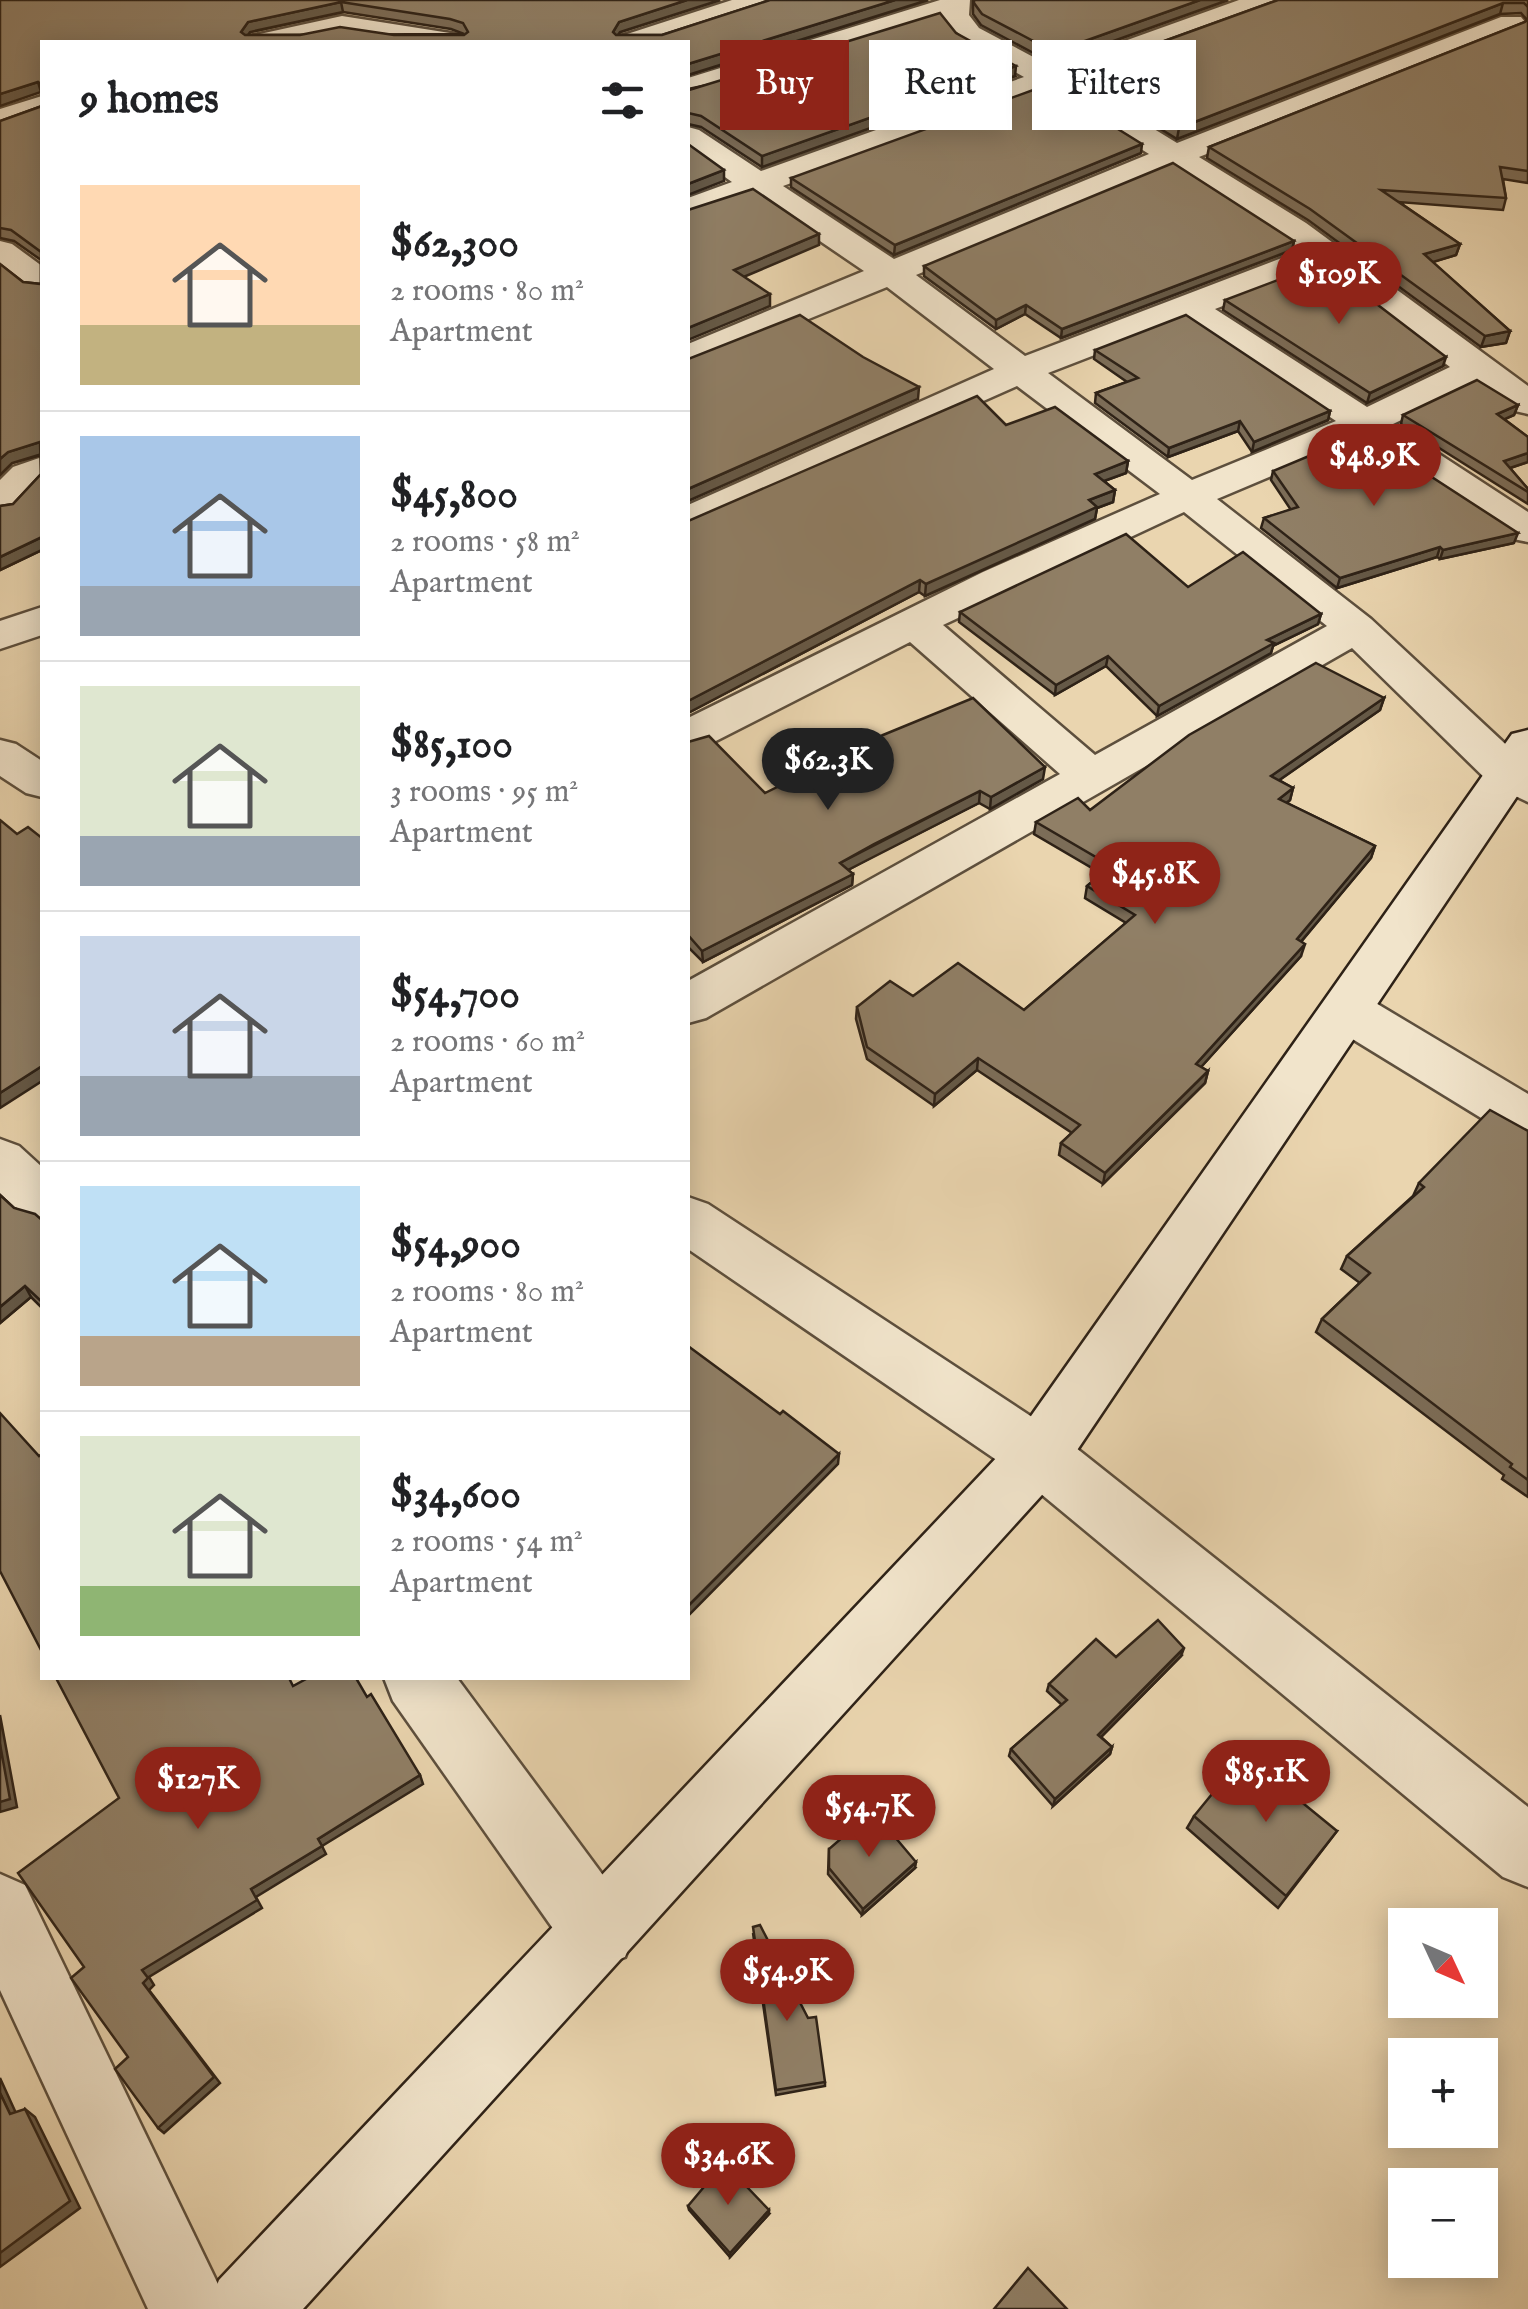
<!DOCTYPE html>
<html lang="en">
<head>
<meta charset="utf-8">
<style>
  body { margin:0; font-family:"IM FELL English",serif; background:#f6f6f6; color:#202124; height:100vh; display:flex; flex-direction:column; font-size:38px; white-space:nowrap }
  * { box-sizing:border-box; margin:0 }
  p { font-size:32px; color:#757577 }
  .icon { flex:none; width:55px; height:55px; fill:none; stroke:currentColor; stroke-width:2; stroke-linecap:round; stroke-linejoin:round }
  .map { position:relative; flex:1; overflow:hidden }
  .sheet { position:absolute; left:40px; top:40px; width:650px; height:1640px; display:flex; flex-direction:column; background:#fff; border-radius:0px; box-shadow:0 5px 25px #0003 }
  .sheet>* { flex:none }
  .hud { position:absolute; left:720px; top:40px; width:658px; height:90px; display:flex; gap:20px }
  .needle { width:65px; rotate:134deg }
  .controls { position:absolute; left:1388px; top:1908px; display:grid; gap:20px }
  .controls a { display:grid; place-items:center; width:110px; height:110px; border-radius:0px; background:#fff; box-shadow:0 5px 25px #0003; font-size:50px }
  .price { position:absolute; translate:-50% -85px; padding:0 22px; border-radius:35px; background:#8f2418; color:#fff; font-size:32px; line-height:65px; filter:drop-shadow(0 2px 5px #0008) }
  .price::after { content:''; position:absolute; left:50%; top:60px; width:30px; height:22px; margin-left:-15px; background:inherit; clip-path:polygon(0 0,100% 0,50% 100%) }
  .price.active { background:#222; color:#fff }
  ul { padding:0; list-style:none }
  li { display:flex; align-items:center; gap:30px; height:250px; padding:0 40px }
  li+li { border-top:2px solid #e0e0e0 }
  li span { display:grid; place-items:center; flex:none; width:280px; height:200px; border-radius:0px; color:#555 }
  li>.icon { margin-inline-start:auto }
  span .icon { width:120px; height:120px; fill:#fffc; stroke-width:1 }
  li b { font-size:42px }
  h2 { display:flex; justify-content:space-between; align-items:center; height:120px; padding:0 40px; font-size:42px }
  .chip { padding:0 35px; border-radius:0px; background:#fff; box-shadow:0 5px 25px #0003; font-size:35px; line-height:90px }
  .chip.active { background:#8f2418; color:#fff }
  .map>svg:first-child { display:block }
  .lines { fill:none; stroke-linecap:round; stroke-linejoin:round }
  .street-casing { stroke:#5d4f3d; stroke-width:5 }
  .secondary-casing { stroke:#2e2217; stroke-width:5 }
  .street { fill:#f1e4cb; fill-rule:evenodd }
  .secondary { fill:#f1e4cb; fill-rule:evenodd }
  .wall { fill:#7c6d58; stroke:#2e2217; stroke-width:2.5; fill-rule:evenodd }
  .shaded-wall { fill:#655947; stroke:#2e2217; stroke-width:2.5 }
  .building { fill:#907f66; stroke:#2e2217; stroke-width:2.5; fill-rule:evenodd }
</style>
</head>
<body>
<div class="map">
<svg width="1528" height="2309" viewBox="0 0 1528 2309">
  <rect width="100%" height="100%" fill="#ead5af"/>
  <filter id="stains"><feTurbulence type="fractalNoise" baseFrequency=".002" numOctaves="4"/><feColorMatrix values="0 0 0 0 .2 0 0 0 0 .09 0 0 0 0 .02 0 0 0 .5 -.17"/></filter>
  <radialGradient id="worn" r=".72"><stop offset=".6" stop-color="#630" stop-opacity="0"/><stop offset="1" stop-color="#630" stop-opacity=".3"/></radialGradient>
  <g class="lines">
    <defs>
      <g id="street">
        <path d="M 732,0 L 777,0 L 772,6 L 661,42 L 617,42 L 621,36 Z"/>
        <path d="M 940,0 L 970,0 L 969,15 L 979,28 L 1052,67 L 1239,0 L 1282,0 L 1277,6 L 1074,80 L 1177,143 L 1501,17 L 1521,17 L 1526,23 L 1521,29 L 1199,157 L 1306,223 L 1528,386 L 1528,414 L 1515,411 L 1474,385 L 1393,424 L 1528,512 L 1528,542 L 1513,539 L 1362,438 L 1217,499 L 1371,619 L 1528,765 L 1528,802 L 1492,785 L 1352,648 L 706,1018 L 688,1023 L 688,981 L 1060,774 L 910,642 L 704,747 L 688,751 L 688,718 L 983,572 L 1160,494 L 1017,386 L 688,532 L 688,505 L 994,369 L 887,287 L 688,368 L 688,344 L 864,271 L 754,196 L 688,219 L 688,198 L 732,182 L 688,151 L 688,127 L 699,130 L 761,171 L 1024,77 L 957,40 L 941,19 L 688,97 L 688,78 ZM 1046,90 L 1149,154 L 894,259 L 783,186 ZM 1172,168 L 1300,251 L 1025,356 L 916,275 ZM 1321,268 L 1450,367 L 1367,407 L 1215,309 ZM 1185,320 L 1336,421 L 1192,480 L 1048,373 ZM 1184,512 L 1327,626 L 1095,755 L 943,625 Z"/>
        <path d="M 342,16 L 450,33 L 461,36 L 465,42 L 396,42 L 342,34 L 302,42 L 247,42 L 251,36 Z"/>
        <path d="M 42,96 L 42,115 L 0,129 L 0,109 Z"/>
        <path d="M 0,241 L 12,244 L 42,266 L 42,293 L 29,290 L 0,268 Z"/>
        <path d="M 42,457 L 42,483 L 14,513 L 0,516 L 0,480 L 13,467 Z"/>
        <path d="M 42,607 L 42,635 L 0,649 L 0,621 Z"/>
        <path d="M 0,740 L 16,744 L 42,761 L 42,797 L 26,793 L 0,776 Z"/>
        <path d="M 1346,991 L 1364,996 L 1528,1094 L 1528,1141 L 1509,1135 L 1328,1024 L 1320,1010 L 1328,996 Z"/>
        <path d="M 0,1139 L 19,1146 L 42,1167 L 42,1222 L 22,1216 L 0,1195 Z"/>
        <path d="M 688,1197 L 708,1204 L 1061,1436 L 1528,1807 L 1528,1887 L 1503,1877 L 1017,1474 L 688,1249 Z"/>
        <path d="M 384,1678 L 457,1678 L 625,1905 L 635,1931 L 625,1957 L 599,1967 L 573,1957 L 393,1701 Z"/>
        <path d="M 0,1874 L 25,1885 L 230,2309 L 148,2309 L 0,1990 Z"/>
      </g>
      <path id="secondary" d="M 1528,730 L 1528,780 L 1061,1474 L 303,2309 L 208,2309 L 219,2280 L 1017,1436 L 1512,734 Z"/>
    </defs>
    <use href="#street" class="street-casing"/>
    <use href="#secondary" class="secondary-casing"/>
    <use href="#street" class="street"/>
    <use href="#secondary" class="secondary"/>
  </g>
  <g class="wall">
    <path d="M 0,0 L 720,0 L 620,32 L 618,35 L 662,35 L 770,0 L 928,0 L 688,75 L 688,42 L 42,42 L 42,550 L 0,570 L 0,506 L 13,504 L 41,474 L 41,455 L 12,463 L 0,475 L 0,264 L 23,282 L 41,284 L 41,260 L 14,241 L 0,238 L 0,121 L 42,106 L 42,94 ZM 343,12 L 451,29 L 464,34 L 248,35 L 250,32 Z"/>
    <path d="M 973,0 L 1228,0 L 1052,63 L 981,25 L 973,14 Z"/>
    <path d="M 1278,0 L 1528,0 L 1528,183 L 1503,179 L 1506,198 L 1503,210 L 1399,202 L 1460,244 L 1456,255 L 1432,262 L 1510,331 L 1506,343 L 1481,347 L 1308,220 L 1207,158 L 1209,147 L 1525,22 L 1527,20 L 1521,13 L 1500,14 L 1177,139 L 1083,81 L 1084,70 Z"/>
    <path d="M 956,33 L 1015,76 L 762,167 L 701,127 L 688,124 L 688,89 Z"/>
    <path d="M 1141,153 L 894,255 L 791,187 L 791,178 Z"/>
    <path d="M 1294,241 L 1292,250 L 1061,338 L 1025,314 L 996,329 L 924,276 L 924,266 Z"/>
    <path d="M 1225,300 L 1443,366 L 1367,403 L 1223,310 Z"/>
    <path d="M 1095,350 L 1330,411 L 1328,420 L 1252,452 L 1238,431 L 1168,457 L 1095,403 L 1096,393 L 1127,382 L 1094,359 Z"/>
    <path d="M 1518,405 L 1514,415 L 1504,419 L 1528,437 L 1528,462 L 1510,468 L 1528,489 L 1528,504 L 1401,424 L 1403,415 Z"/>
    <path d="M 1006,425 L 1128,461 L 1126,473 L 1104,481 L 1115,490 L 1113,502 L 1097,508 L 1095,519 L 925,596 L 919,592 L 688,713 Z"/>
    <path d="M 1273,471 L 1514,543 L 1440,559 L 1437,557 L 1337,588 L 1261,528 L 1264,518 L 1291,510 L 1271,480 Z"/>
    <path d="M 1188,587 L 1321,614 L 1318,624 L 1273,646 L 1271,653 L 1157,716 L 1106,666 L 1055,695 L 959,622 L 960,612 Z"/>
    <path d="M 1384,698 L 1380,710 L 1279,780 L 1293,788 L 1290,800 L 1287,803 L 1375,846 L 1371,858 L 1301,942 L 1301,956 L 1201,1067 L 1208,1071 L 1205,1083 L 1103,1184 L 1059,1155 L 1061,1143 L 1072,1133 L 977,1070 L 934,1106 L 867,1059 L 856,1019 L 857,1007 L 913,996 L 1024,1010 L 1126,923 L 1085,898 L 1087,886 L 1102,874 L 1034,834 L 1036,822 L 1090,810 Z"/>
    <path d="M 688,742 L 765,793 L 1043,779 L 990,809 L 979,803 L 874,856 L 848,870 L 853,874 L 852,885 L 703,962 L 688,947 Z"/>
    <path d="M 1528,1131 L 1528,1497 L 1502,1479 L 1504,1475 L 1316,1332 L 1322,1319 L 1360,1283 L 1341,1269 L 1347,1256 L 1413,1196 L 1419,1183 Z"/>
    <path d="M 0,1195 L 14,1208 L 42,1220 L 42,1308 L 31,1297 L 0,1323 Z"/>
    <path d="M 1181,1656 L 1101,1737 L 1112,1747 L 1110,1754 L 1053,1806 L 1009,1756 L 1011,1749 L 1062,1705 L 1047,1691 L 1049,1684 L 1116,1657 Z"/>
    <path d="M 1194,1816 L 1337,1831 L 1278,1908 L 1187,1828 Z"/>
    <path d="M 829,1849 L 915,1868 L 862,1915 L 828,1874 Z"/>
    <path d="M 753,1933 L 825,2082 L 825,2086 L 776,2095 Z"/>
    <path d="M 688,2206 L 769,2214 L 730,2257 L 689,2210 Z"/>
  </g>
  <g class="shaded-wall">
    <path d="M 687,0 L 720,0 L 620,32 L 613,42 L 613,32 L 619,22 Z"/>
    <path d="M 895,0 L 928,0 L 688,75 L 688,64 Z"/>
    <path d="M 1200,0 L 1228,0 L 1052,63 L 1054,52 Z"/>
    <path d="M 341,2 L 343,12 L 250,32 L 243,42 L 241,32 L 248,22 Z"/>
    <path d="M 1503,3 L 1500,14 L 1177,139 L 1179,128 Z"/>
    <path d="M 1016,66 L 1015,76 L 762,167 L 762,156 Z"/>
    <path d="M 38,82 L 41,92 L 0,106 L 0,94 Z"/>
    <path d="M 1142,144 L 1141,153 L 894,255 L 895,245 Z"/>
    <path d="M 724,170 L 724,181 L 688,195 L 688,184 Z"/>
    <path d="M 819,234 L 819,245 L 734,281 L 734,270 Z"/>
    <path d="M 1294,241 L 1292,250 L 1061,338 L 1062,329 Z"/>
    <path d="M 1460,244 L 1456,255 L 1420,266 L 1424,254 Z"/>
    <path d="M 770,294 L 770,306 L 688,340 L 688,328 Z"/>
    <path d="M 1026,305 L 1025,314 L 996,329 L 996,320 Z"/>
    <path d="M 1510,331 L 1506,343 L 1481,347 L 1485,336 Z"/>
    <path d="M 1446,357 L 1443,366 L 1367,403 L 1370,393 Z"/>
    <path d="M 919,387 L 918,399 L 688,501 L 688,489 Z"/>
    <path d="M 1518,405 L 1514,415 L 1494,424 L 1497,414 Z"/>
    <path d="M 1330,411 L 1328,420 L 1252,452 L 1254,442 Z"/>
    <path d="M 1240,421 L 1238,431 L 1168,457 L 1169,448 Z"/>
    <path d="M 40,442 L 42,454 L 12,463 L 0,475 L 0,459 L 8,452 Z"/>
    <path d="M 1528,453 L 1528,462 L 1501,471 L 1504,461 Z"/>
    <path d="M 1128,461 L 1126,473 L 1093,485 L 1095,474 Z"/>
    <path d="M 1115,490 L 1113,502 L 1097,508 L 1095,519 L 925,596 L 926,584 L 1089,500 Z"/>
    <path d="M 1518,533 L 1514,543 L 1440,559 L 1443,550 Z"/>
    <path d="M 42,537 L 42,550 L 0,570 L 0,557 Z"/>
    <path d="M 1440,547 L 1437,557 L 1337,588 L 1340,578 Z"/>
    <path d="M 920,580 L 919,592 L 688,713 L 688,701 Z"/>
    <path d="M 1321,614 L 1318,624 L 1273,646 L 1271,653 L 1157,716 L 1159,706 L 1267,640 Z"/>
    <path d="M 1108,656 L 1106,666 L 1055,695 L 1056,685 Z"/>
    <path d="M 1384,698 L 1380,710 L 1268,788 L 1271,776 Z"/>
    <path d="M 1045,767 L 1043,779 L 990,809 L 991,797 Z"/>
    <path d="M 1293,788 L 1290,800 L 1276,811 L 1279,799 Z"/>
    <path d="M 980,791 L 979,803 L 840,874 L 840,863 Z"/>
    <path d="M 1375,846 L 1371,858 L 1293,951 L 1297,939 Z"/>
    <path d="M 853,874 L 852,885 L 703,962 L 702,951 Z"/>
    <path d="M 1305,944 L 1301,956 L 1193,1076 L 1196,1064 Z"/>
    <path d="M 978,1058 L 977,1070 L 934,1106 L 935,1094 Z"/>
    <path d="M 42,1066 L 42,1081 L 0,1108 L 0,1093 Z"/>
    <path d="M 1208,1071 L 1205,1083 L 1103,1184 L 1105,1173 Z"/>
    <path d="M 25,1286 L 31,1297 L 0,1323 L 0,1307 Z"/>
    <path d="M 839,1454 L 838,1464 L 688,1616 L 688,1606 Z"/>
    <path d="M 1184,1648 L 1181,1656 L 1096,1742 L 1098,1735 Z"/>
    <path d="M 0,1715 L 17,1807 L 0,1812 Z"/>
    <path d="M 1112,1747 L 1110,1754 L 1053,1806 L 1055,1799 Z"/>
    <path d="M 420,1775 L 423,1784 L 322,1846 L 318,1839 Z"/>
    <path d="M 322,1846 L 326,1854 L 256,1897 L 262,1908 L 149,1977 L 154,1985 L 149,1990 L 220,2083 L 164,2133 L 158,2128 L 142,1970 L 251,1889 Z"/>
    <path d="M 916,1862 L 915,1868 L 862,1915 L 863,1909 Z"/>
    <path d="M 0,2078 L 20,2122 L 10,2114 L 0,2093 Z"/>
    <path d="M 25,2109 L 35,2117 L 80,2208 L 0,2267 L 0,2253 Z"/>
    <path d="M 769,2210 L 769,2214 L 730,2257 L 730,2253 Z"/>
  </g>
  <g class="building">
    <path d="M 0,0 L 687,0 L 619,22 L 613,32 L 616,35 L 662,35 L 770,0 L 895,0 L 688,64 L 688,42 L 42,42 L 42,85 L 38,82 L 0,94 ZM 341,2 L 450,19 L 463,23 L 468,32 L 464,35 L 394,35 L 340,27 L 300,35 L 245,35 L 241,32 L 248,22 Z"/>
    <path d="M 974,0 L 1200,0 L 1054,52 L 982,14 L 974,3 Z"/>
    <path d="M 1278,0 L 1528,0 L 1528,7 L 1524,3 L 1503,3 L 1179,128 L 1084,70 Z"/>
    <path d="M 940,13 L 956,33 L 1016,66 L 762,156 L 701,116 L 688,113 L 688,89 L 689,90 Z"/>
    <path d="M 1528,19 L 1528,171 L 1500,167 L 1506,198 L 1381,190 L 1460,244 L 1424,254 L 1510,331 L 1485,336 L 1310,209 L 1209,147 L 1525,22 Z"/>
    <path d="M 1047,85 L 1142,144 L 895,245 L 791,178 Z"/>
    <path d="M 42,91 L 42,537 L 0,557 L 0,506 L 13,504 L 41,474 L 40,442 L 8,452 L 0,459 L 0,264 L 23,282 L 41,284 L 41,252 L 11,230 L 0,228 L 0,121 L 42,106 Z"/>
    <path d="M 688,144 L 724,170 L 688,184 Z"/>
    <path d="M 1173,163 L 1294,241 L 1062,329 L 1026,305 L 996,320 L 924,266 Z"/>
    <path d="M 753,189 L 819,234 L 734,270 L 770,294 L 688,328 L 688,210 Z"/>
    <path d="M 1323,263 L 1446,357 L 1370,393 L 1225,300 Z"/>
    <path d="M 800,315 L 863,357 L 919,387 L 688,489 L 688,359 Z"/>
    <path d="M 1186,315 L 1330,411 L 1254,442 L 1240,421 L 1169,448 L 1096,393 L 1138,378 L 1095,350 Z"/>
    <path d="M 1477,380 L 1518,405 L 1497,414 L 1528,437 L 1528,453 L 1504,461 L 1528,489 L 1528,492 L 1403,415 Z"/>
    <path d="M 977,396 L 1006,425 L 1055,407 L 1128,461 L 1095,474 L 1115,490 L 1089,500 L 1097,507 L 926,584 L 920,580 L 688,701 L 688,521 Z"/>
    <path d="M 1364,433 L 1518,533 L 1443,550 L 1440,547 L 1340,578 L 1264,518 L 1298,507 L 1273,471 Z"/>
    <path d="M 1126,534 L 1188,587 L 1243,552 L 1321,614 L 1267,640 L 1274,643 L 1159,706 L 1108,656 L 1056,685 L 960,612 Z"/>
    <path d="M 1316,663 L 1384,698 L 1271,776 L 1293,788 L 1279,799 L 1375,846 L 1297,939 L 1305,944 L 1196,1064 L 1208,1071 L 1105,1173 L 1061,1143 L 1080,1125 L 978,1058 L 935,1094 L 867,1047 L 857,1007 L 890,981 L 913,996 L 958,963 L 1024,1010 L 1135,915 L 1087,886 L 1111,866 L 1036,822 L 1078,798 L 1090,810 L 1189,735 Z"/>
    <path d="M 973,698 L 1045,767 L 991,797 L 980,791 L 874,844 L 840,863 L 853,874 L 702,951 L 688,935 L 688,742 L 709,736 L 765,793 L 883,735 Z"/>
    <path d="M 0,820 L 17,834 L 28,827 L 42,838 L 42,1066 L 0,1093 Z"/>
    <path d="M 1490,1110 L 1528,1131 L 1528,1480 L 1510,1467 L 1512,1464 L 1322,1319 L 1370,1273 L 1347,1256 L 1424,1187 L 1419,1183 Z"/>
    <path d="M 0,1195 L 14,1208 L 35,1214 L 42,1220 L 42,1302 L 25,1286 L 0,1307 Z"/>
    <path d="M 688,1346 L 780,1414 L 783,1411 L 839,1454 L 688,1606 Z"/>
    <path d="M 0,1413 L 39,1456 L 42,1454 L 42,1652 L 0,1571 Z"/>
    <path d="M 1158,1620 L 1184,1648 L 1098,1735 L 1112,1747 L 1055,1799 L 1011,1749 L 1067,1700 L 1049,1684 L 1096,1639 L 1116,1657 Z"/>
    <path d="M 56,1678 L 289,1678 L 293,1686 L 308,1678 L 356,1678 L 367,1697 L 371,1694 L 420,1775 L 318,1839 L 322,1846 L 251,1889 L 257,1900 L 142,1970 L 148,1978 L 143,1983 L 214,2077 L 158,2128 L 115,2069 L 128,2057 L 71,1978 L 84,1967 L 18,1873 L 119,1798 Z"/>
    <path d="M 0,1744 L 10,1799 L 0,1802 Z"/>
    <path d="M 1244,1755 L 1337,1831 L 1286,1896 L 1194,1816 Z"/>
    <path d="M 873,1811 L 916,1862 L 863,1909 L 829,1868 L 829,1849 Z"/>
    <path d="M 760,1925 L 808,2018 L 816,2017 L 825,2082 L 776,2090 L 753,1927 Z"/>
    <path d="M 0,2093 L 10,2114 L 25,2109 L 70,2201 L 0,2253 Z"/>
    <path d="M 724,2163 L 769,2210 L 730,2253 L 688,2206 Z"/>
    <path d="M 1028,2268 L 1067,2309 L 994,2309 Z"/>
  </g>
  <rect width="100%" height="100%" filter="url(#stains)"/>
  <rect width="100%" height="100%" fill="url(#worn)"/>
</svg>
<div class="controls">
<a><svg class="needle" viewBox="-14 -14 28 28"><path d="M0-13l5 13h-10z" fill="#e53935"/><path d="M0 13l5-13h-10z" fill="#757577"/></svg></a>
<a>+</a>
<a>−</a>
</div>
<b class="price" style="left:1339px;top:327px">$109K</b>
<b class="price" style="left:1374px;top:509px">$48.9K</b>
<b class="price active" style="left:828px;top:813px">$62.3K</b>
<b class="price" style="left:1155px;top:927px">$45.8K</b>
<b class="price" style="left:1266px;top:1825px">$85.1K</b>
<b class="price" style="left:198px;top:1832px">$127K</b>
<b class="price" style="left:869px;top:1860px">$54.7K</b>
<b class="price" style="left:787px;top:2024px">$54.9K</b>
<b class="price" style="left:728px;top:2208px">$34.6K</b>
<div class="hud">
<a class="chip active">Buy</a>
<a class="chip">Rent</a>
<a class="chip">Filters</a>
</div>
<section class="sheet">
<h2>9 homes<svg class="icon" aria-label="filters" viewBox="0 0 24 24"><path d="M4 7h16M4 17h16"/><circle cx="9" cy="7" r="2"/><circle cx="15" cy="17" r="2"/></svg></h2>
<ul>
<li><span style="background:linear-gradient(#ffd9b3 70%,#c2b280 0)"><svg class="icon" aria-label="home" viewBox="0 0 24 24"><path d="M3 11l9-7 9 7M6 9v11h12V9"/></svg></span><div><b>$62,300</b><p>2 rooms · 80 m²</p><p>Apartment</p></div></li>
<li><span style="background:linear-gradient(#a9c7e8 75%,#9aa5b1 0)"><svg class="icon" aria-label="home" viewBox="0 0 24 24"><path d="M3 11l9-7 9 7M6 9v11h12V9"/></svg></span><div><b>$45,800</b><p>2 rooms · 58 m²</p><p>Apartment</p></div></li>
<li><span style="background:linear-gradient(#dfe7d0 75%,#9aa5b1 0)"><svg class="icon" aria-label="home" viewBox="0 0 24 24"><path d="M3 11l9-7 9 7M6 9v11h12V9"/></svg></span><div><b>$85,100</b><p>3 rooms · 95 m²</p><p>Apartment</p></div></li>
<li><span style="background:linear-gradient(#c9d6e8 70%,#9aa5b1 0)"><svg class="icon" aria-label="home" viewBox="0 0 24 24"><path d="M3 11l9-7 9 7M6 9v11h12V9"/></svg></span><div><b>$54,700</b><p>2 rooms · 60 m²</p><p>Apartment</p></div></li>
<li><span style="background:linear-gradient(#bfe0f5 75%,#b9a48a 0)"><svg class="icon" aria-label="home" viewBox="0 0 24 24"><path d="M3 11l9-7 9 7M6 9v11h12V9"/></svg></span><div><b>$54,900</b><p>2 rooms · 80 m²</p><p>Apartment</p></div></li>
<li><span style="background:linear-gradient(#dfe7d0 75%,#8fb573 0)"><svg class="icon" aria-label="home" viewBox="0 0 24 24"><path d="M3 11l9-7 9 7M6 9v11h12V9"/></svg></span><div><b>$34,600</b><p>2 rooms · 54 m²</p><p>Apartment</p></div></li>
</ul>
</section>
</div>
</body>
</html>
